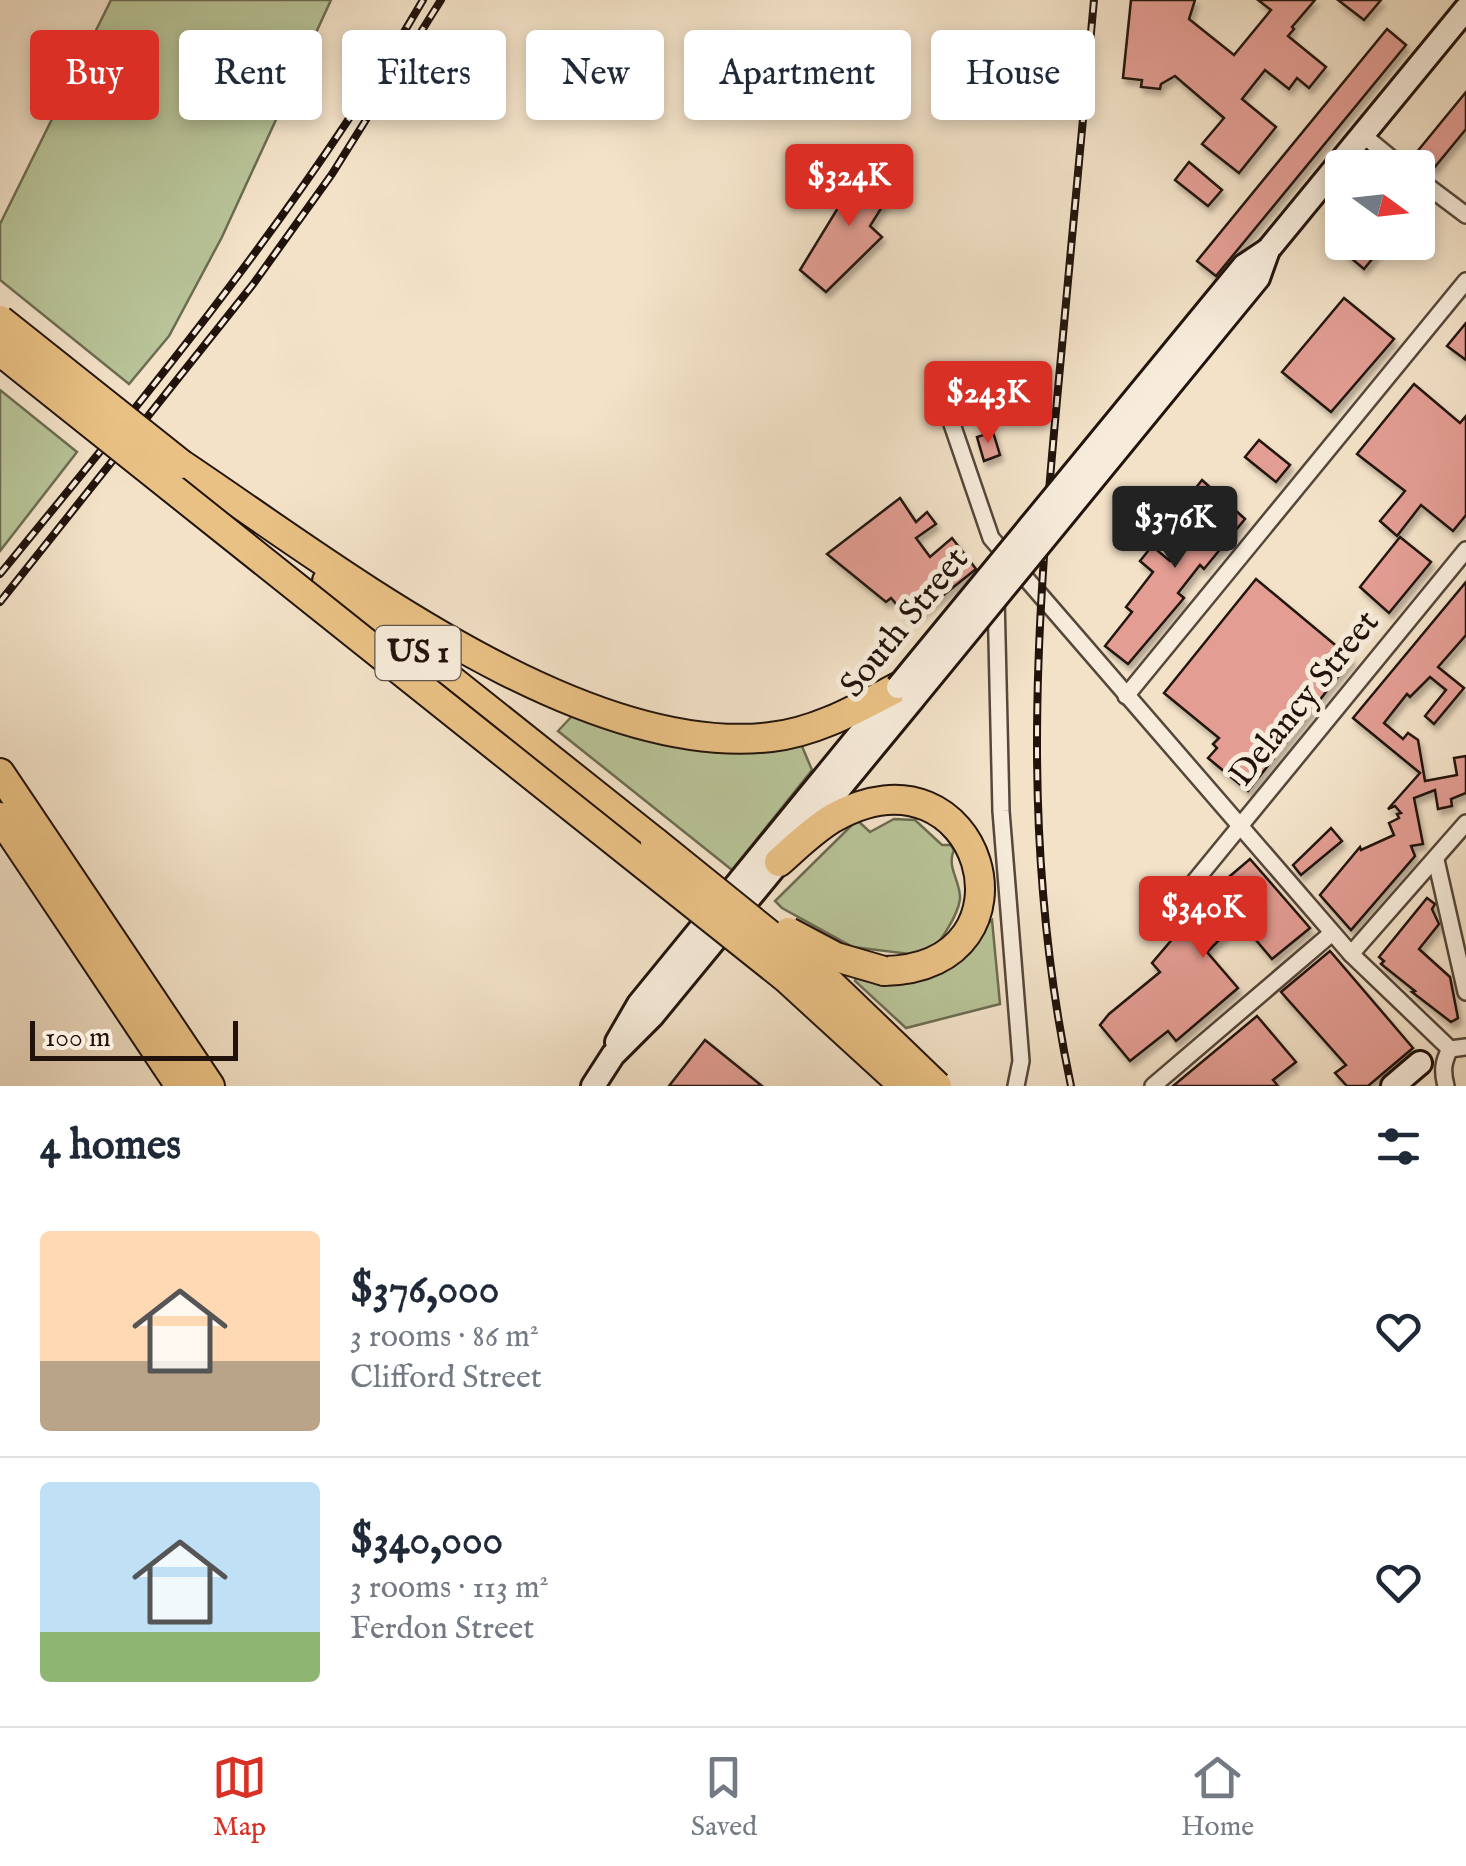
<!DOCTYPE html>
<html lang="en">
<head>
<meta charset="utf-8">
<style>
  body { margin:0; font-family:"IM FELL English",serif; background:#f6f6f7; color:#1f2937; height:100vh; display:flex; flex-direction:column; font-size:38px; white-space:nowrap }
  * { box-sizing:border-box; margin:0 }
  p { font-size:32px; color:#747a83 }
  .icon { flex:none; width:55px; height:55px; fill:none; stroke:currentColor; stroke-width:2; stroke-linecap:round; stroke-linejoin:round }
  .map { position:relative; height:1086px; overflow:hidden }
  .details { display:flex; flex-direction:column; background:#fff; flex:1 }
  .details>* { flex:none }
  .banner { position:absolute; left:30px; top:30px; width:1408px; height:90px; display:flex; gap:20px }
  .needle { width:65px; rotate:105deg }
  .buttons { position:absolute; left:1325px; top:150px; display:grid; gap:20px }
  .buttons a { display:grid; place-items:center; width:110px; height:110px; border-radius:10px; background:#fff; box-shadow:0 5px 15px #0003; font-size:50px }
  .scale { position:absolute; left:30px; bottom:25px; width:208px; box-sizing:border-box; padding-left:10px; border:5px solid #21130c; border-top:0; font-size:28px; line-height:35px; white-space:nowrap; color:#21130c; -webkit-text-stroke:8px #f7ecdb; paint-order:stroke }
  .price { position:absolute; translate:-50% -85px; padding:0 22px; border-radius:10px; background:#d93025; color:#fff; font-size:32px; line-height:65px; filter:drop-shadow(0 2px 5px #0008) }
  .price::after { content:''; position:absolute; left:50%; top:60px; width:30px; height:22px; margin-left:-15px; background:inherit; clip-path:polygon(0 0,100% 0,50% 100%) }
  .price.on { background:#222; color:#fff }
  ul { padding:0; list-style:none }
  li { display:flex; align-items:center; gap:30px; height:250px; padding:0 40px }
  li+li { border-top:2px solid #e0e1e3 }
  li span { display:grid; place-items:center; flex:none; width:280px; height:200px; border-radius:10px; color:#555 }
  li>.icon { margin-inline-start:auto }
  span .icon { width:120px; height:120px; fill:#fffc; stroke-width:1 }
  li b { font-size:42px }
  h2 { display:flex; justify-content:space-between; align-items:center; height:120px; padding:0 40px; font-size:42px }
  .pill { padding:0 35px; border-radius:10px; background:#fff; box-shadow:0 5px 15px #0003; font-size:35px; line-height:90px }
  .pill.on { background:#d93025; color:#fff }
  .tabs { display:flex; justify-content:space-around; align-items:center; height:140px; border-top:2px solid #e0e1e3; background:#fff; font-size:28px; color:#747a83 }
  .tabs a { display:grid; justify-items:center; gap:5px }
  .tabs .on { color:#d93025 }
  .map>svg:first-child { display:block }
  .green { fill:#b8c498; stroke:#6c6c52; stroke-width:2.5 }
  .building { fill:#e39d93; stroke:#21130c; stroke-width:2.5; filter:url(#shadow) }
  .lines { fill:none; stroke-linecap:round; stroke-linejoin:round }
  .street-casing { stroke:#56473b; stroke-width:20 }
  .secondary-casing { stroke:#21130c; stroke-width:28 }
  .highway-casing { stroke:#21130c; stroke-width:32 }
  .street { stroke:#f7ecdb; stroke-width:15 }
  .secondary { stroke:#f7ecdb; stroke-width:22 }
  .highway { stroke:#eac184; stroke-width:28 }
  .rail-casing { stroke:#21130c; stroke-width:8 }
  .rail { stroke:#f7ecdb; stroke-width:4; stroke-dasharray:11; stroke-linecap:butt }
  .secondary-bridge-casing { stroke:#21130c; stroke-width:28; stroke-linecap:butt }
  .highway-bridge-casing { stroke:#21130c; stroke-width:32; stroke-linecap:butt }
  .secondary-bridge { stroke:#f7ecdb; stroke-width:22 }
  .highway-bridge { stroke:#eac184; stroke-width:28 }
  .labels { text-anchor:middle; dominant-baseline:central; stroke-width:10; stroke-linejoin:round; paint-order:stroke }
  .shield { fill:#f7ecdb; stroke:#61544a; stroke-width:2.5 }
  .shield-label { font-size:32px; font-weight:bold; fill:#21130c }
  .street-label { font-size:35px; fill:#21130c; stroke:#f7ecdb }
</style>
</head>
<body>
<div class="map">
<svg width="1466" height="1086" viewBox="0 0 1466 1086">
  <defs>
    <filter id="shadow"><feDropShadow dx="3" dy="5.5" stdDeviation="2.5" flood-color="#0004"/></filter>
  </defs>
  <rect width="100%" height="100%" fill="#f3e2c8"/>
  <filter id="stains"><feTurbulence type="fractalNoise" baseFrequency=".002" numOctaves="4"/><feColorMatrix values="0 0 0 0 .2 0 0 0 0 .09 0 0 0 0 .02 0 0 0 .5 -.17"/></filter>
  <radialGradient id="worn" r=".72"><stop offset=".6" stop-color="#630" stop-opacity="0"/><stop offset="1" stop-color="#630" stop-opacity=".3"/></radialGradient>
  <g class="green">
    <path d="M 111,0 L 331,0 L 222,237 L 169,336 L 129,384 L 0,280 L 0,224 Z"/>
    <path d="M 0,390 L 77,452 L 0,551 Z"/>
    <path d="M 575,713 L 801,744 L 812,770 L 732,870 L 558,731 Z"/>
    <path d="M 894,819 L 915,820 L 942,845 L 951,845 L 954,850 C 946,868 961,881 960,899 C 958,916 938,946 926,956 L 853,947 L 782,908 L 775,901 L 857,820 L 870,832 Z"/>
    <path d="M 992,920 L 1000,1004 L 906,1028 L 855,981 L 856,978 C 895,990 937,984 967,951 C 976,941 980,928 992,920 Z"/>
  </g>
  <g class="building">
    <path d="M 1131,0 L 1195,0 L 1189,19 L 1234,55 L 1271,10 L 1258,0 L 1315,0 L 1292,27 L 1294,29 L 1288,36 L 1326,67 L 1309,88 L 1297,78 L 1289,89 L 1265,70 L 1242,99 L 1276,127 L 1239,173 L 1202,144 L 1224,118 L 1175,76 L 1161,84 L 1160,89 L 1141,87 L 1142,80 L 1123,78 Z"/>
    <path d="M 1338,0 L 1381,0 L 1364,20 Z"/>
    <path d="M 1387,29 L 1406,45 L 1216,276 L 1197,261 Z"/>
    <path d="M 1466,92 L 1466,129 L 1434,168 L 1416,153 Z"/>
    <path d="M 866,162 L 897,183 L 870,226 L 882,237 L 826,292 L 800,270 Z"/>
    <path d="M 1189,162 L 1222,190 L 1208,206 L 1175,180 Z"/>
    <path d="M 1332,242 L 1386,242 L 1364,269 Z"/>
    <path d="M 1344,298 L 1394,339 L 1331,412 L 1282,372 Z"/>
    <path d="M 1466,323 L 1466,360 L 1447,346 Z"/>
    <path d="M 1414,384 L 1460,423 L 1466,416 L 1466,515 L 1453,531 L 1421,505 L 1397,536 L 1380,521 L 1405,491 L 1357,454 Z"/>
    <path d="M 993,432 L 1000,455 L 984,461 L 977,437 Z"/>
    <path d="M 1259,440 L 1290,465 L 1276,482 L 1245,457 Z"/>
    <path d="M 1202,480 L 1245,519 L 1204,569 L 1200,565 L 1178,593 L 1184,598 L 1128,664 L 1105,646 L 1132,612 L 1126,607 L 1153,572 L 1140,561 L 1152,546 L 1170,561 L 1201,520 L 1183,504 Z"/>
    <path d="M 900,498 L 916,522 L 927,512 L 936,524 L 916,538 L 930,557 L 952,538 L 976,569 L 911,621 L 891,598 L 886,602 L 827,554 Z"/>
    <path d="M 1400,537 L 1431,562 L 1389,613 L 1360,587 Z"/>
    <path d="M 1256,579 L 1352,659 L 1248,791 L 1208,758 L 1217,748 L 1213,744 L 1219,738 L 1164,693 Z"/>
    <path d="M 1466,582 L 1466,635 L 1438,667 L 1464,688 L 1434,724 L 1425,716 L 1446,690 L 1430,677 L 1410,697 L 1407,694 L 1384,723 L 1403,739 L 1408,733 L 1418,740 L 1425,781 L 1457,775 L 1454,758 L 1466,756 L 1466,793 L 1451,799 L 1452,806 L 1438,809 L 1435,790 L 1414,798 L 1423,844 L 1411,846 L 1415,856 L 1351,930 L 1320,895 L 1360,847 L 1361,850 L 1394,835 L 1389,823 L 1399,818 L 1397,814 L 1401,813 L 1395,806 L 1388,809 L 1420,773 L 1353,718 Z"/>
    <path d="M 1331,828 L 1342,841 L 1301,875 L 1293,865 Z"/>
    <path d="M 1250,859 L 1310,928 L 1272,959 L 1239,920 L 1207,952 L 1238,988 L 1176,1041 L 1168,1031 L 1130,1061 L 1100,1025 L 1109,1014 L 1160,972 L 1152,963 L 1216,888 Z"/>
    <path d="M 1427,898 L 1435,904 L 1432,909 L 1439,924 L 1419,949 L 1450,977 L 1458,1018 L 1451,1022 L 1412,992 L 1415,991 L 1381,964 L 1384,961 L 1379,957 Z"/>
    <path d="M 1330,951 L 1413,1048 L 1368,1086 L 1347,1086 L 1335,1073 L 1346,1065 L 1281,992 Z"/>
    <path d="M 1257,1016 L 1296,1062 L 1273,1080 L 1278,1086 L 1173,1086 Z"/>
    <path d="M 705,1040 L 762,1086 L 669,1086 Z"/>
  </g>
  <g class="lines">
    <defs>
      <g id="street">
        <path d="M 1363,135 L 1403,168"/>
        <path d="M 1418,179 L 1466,215"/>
        <path d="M 940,389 L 991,538 L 1351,954 L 1450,1049"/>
        <path d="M 996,596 L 1001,811 L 1021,1061 L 1016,1086"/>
        <path d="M 1126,696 L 1466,281"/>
        <path d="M 1436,860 L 1466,992"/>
        <path d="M 1191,886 L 1466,550"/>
        <path d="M 1351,954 L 1466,823"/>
        <path d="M 1153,1086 L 1332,933"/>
        <path d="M 1446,1086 C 1442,1071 1443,1062 1450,1049 L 1466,1047"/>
      </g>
      <g id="secondary">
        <path d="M 1268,250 L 1466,9"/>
        <path d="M 617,1042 L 639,1004 L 895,691"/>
        <path d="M 593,1086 L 613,1055 L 652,1016 L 913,699"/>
        <path d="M 1393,1086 L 1420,1063"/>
      </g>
      <g id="highway">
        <path d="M 181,464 C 334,566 580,760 771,737 C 817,732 858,708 898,687"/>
        <path d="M 327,581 L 655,842"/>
        <path d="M 0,773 L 210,1086"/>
        <path d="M 0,817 L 180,1086"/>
        <path d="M 779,862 C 796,847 813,830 833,818 C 981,734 1049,968 884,971"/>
      </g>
    </defs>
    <use href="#street" class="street-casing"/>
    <use href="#secondary" class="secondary-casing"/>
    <use href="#highway" class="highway-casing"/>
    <use href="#street" class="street"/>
    <use href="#secondary" class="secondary"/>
    <use href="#highway" class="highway"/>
    <defs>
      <g id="rail">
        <path d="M 0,574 C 151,390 303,206 423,0"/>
        <path d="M 0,602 L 254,283 L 332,174 L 441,0"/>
        <path d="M 1071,1086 C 1021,850 1035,637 1057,400 C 1069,267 1082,133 1094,0"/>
      </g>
    </defs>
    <use href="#rail" class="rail-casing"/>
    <use href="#rail" class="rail"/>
    <defs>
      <g id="secondary-bridge">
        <path d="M 898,687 L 1244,266 L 1268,250"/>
        <path d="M 913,699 L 1258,278 L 1268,250"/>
      </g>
      <g id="highway-bridge">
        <path d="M 0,320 L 181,464"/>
        <path d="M 0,351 L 786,978 L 904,1086"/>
        <path d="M 655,842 L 832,985 L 937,1086"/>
        <path d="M 789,932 L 836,957 L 884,971"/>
      </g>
    </defs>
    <use href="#secondary-bridge" class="secondary-bridge-casing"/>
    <use href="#highway-bridge" class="highway-bridge-casing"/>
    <use href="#secondary-bridge" class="secondary-bridge"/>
    <use href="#highway-bridge" class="highway-bridge"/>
  </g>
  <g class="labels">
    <rect class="shield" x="375.5" y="626" width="85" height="54" rx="8"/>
    <g class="shield-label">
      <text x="418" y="653">US 1</text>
    </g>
    <g class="street-label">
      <text transform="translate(905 623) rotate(-51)">South Street</text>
      <text transform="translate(1305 699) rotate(-51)">Delancy Street</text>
    </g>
  </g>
  <rect width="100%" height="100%" filter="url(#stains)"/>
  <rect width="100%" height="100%" fill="url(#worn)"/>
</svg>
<div class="buttons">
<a><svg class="needle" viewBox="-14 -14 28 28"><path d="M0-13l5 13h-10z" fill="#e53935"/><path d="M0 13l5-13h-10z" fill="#747a83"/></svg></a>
</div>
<div class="scale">100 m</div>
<b class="price" style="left:849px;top:229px">$324K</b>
<b class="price" style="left:988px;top:446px">$243K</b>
<b class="price on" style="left:1175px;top:571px">$376K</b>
<b class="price" style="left:1203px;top:961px">$340K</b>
<div class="banner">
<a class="pill on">Buy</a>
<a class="pill">Rent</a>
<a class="pill">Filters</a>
<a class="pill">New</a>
<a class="pill">Apartment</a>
<a class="pill">House</a>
</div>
</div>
<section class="details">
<h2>4 homes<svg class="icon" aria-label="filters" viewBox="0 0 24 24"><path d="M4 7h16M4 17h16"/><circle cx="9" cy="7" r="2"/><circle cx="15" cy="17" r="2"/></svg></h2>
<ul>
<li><span style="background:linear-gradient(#ffd9b3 65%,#b9a48a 0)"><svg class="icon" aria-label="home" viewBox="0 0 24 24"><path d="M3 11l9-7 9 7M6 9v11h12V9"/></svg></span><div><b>$376,000</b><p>3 rooms · 86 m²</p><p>Clifford Street</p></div><svg class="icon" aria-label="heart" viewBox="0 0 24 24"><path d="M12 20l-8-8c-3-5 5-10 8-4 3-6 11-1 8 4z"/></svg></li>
<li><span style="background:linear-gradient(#bfe0f5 75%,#8fb573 0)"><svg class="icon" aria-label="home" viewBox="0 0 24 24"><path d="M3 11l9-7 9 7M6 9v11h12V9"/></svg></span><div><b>$340,000</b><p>3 rooms · 113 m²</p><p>Ferdon Street</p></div><svg class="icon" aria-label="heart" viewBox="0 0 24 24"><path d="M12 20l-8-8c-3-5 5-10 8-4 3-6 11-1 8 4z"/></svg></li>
</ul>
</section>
<nav class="tabs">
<a class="on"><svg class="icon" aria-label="map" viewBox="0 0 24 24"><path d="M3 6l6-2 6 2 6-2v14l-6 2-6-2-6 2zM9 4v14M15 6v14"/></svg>Map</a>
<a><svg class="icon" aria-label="saved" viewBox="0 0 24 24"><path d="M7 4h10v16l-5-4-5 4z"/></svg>Saved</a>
<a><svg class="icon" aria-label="home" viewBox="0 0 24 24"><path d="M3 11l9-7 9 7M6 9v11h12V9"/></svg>Home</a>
</nav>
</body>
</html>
